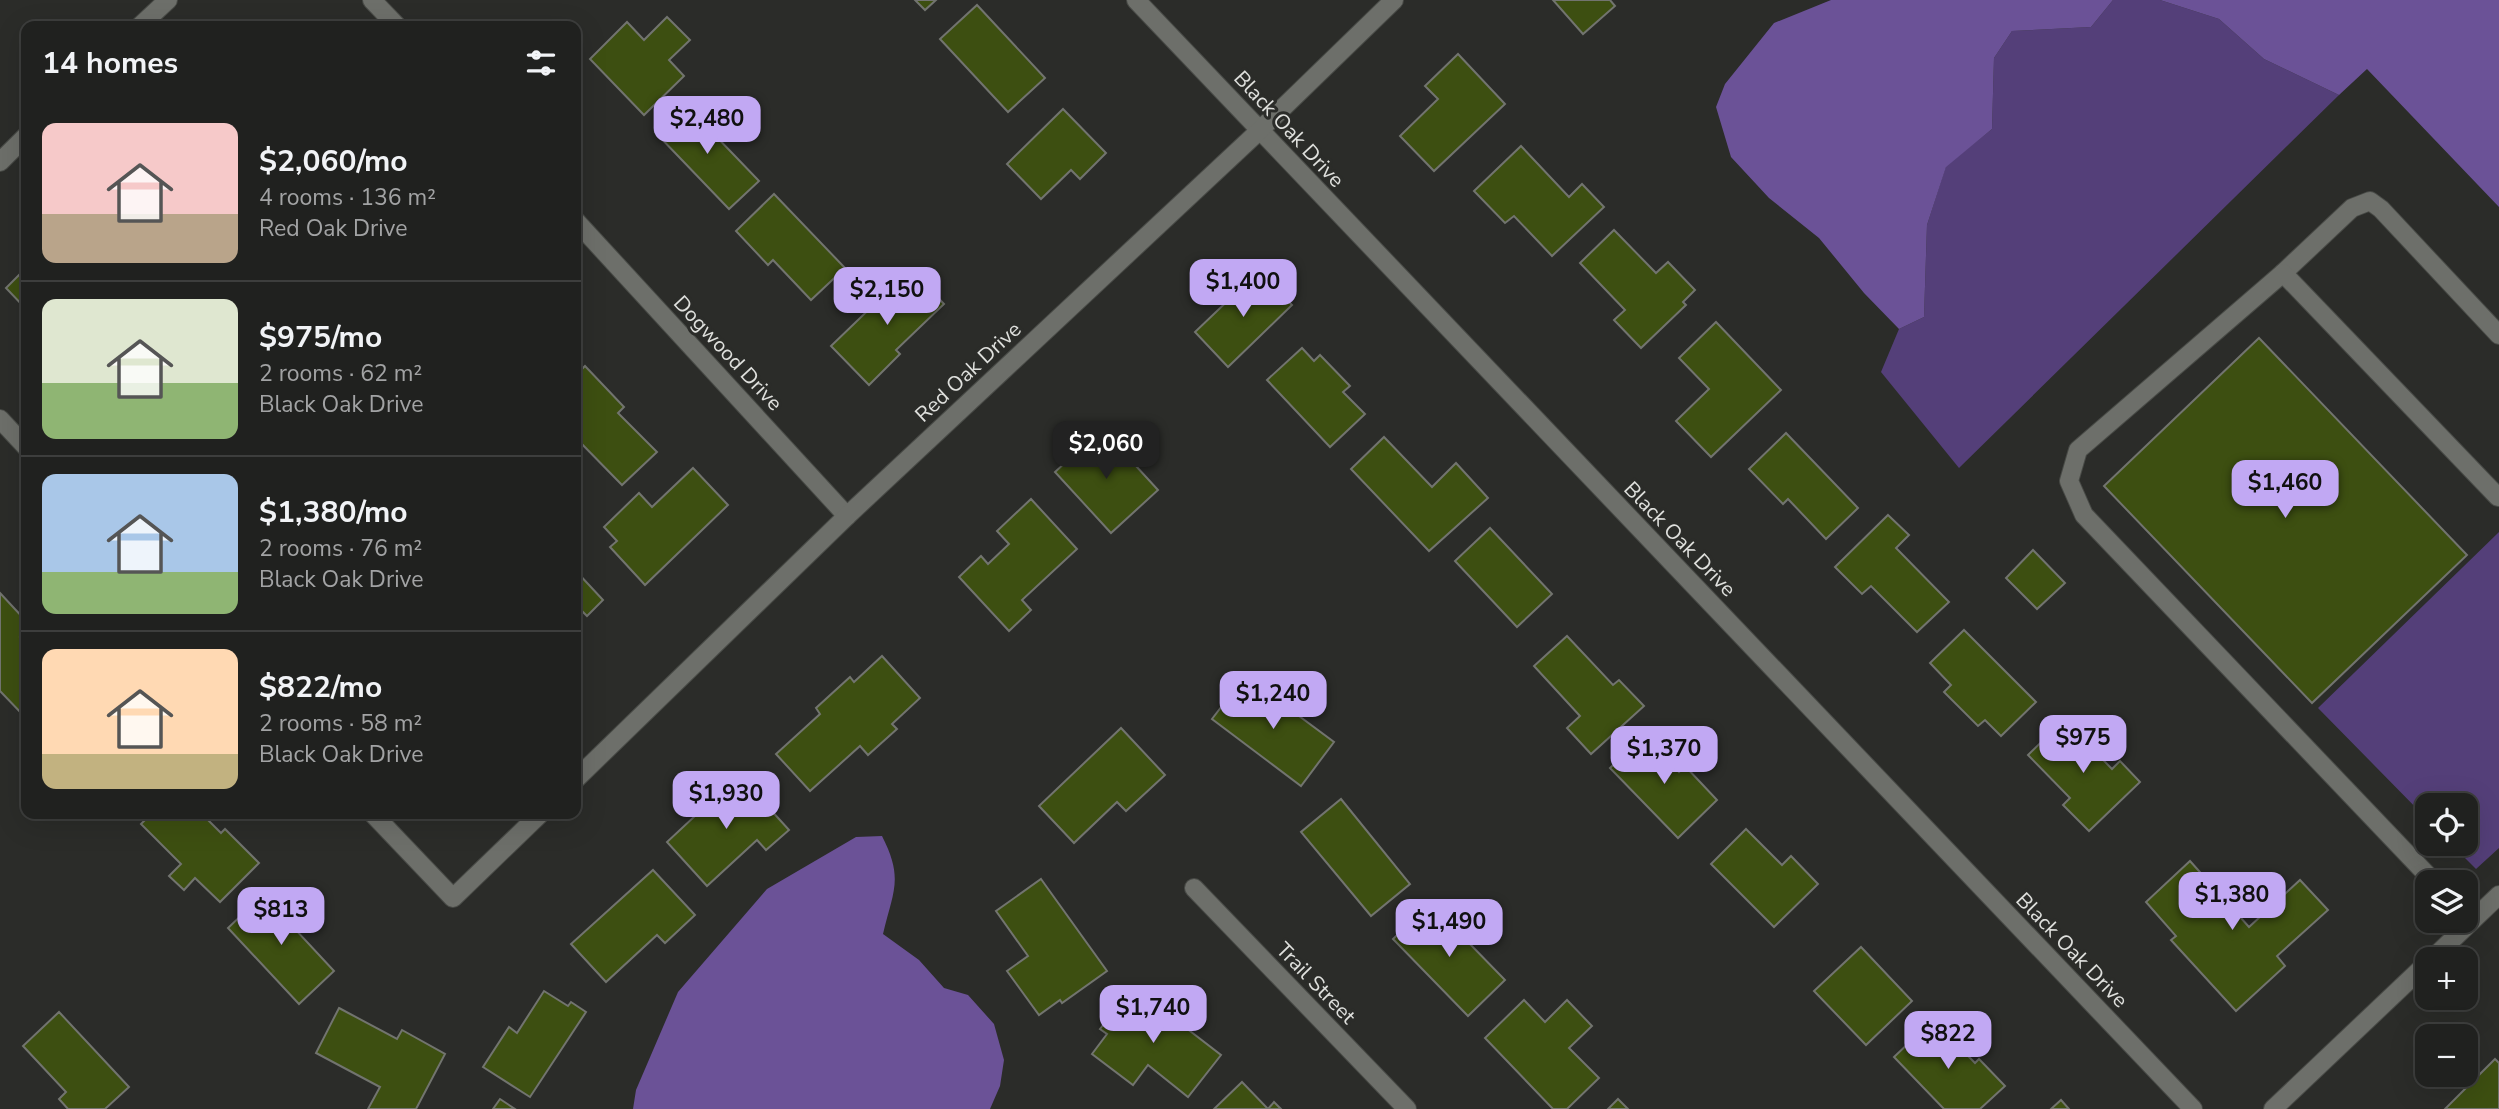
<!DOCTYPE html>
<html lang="en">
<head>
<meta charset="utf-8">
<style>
  body { margin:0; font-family:"Nunito Sans",sans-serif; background:#2d2e2c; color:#f1f3f6; height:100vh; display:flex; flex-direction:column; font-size:26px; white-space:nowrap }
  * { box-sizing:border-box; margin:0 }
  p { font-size:23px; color:#a2a3a4 }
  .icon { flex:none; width:38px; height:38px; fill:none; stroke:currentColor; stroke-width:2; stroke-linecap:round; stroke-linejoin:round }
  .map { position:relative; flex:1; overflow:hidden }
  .details { position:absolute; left:21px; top:21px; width:560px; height:798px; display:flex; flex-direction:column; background:#20211f; border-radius:14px; box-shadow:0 7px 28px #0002,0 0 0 2px #3d3e3d }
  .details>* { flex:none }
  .buttons { position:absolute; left:2415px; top:793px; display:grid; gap:14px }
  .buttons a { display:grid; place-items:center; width:63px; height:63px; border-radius:14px; background:#20211f; box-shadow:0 7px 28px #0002,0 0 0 2px #3d3e3d; font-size:35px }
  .price { position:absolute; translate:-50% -60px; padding:0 16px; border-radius:14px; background:#c1a8f3; color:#111; font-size:23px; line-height:46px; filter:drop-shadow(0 2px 4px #0008) }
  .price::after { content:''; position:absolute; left:50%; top:42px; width:21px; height:16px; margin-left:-10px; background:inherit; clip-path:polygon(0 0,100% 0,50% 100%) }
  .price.on { background:#222; color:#fff }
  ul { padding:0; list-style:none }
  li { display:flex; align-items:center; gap:21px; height:175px; padding:0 21px }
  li+li { border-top:2px solid #3d3e3d }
  li span { display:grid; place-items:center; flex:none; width:196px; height:140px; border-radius:14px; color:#555 }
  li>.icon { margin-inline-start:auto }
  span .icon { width:84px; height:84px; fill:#fffc; stroke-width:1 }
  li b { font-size:30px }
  h2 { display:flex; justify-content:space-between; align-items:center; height:84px; padding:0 21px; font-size:30px }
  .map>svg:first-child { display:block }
  .green { fill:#543f79 }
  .forest { fill:#6b5297 }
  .building { fill:#3d4f11; stroke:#72746f; stroke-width:2 }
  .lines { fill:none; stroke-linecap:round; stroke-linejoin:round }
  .minor-casing { stroke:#484a46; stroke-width:20 }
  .minor { stroke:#6d6f6a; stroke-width:18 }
  .labels { text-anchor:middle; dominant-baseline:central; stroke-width:6; stroke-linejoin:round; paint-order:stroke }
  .street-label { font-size:21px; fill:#dfe0dd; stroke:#2b2c29 }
</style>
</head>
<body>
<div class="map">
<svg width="2499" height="1109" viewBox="0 0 2499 1109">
  <rect width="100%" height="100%" fill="#2b2c29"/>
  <g class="green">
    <path d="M 2113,0 L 2160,0 L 2219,19 L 2264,59 L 2339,95 L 1959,468 L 1881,372 L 1899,329 L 1924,317 L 1927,225 L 1946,166 L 1992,129 L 1994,58 L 2012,31 L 2091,27 Z"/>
    <path d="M 2499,532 L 2499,848 L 2476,869 L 2451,844 L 2466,844 L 2466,805 L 2427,805 L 2427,819 L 2318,708 Z"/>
  </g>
  <g class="forest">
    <path d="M 1831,0 L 2113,0 L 2091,27 L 2012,31 L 1994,58 L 1992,129 L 1946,167 L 1927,225 L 1924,317 L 1899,329 L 1864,293 L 1819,238 L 1769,198 L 1731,157 L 1716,107 L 1725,84 L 1774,23 Z"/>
    <path d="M 2160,0 L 2499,0 L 2499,207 L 2367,69 L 2339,95 L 2264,59 L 2219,19 Z"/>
    <path d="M 882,836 C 904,879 893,891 883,934 L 919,960 L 944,988 L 968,995 L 994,1024 L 1004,1060 L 1000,1086 L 990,1109 L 633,1109 L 636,1090 L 678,992 L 767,889 L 856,837 Z"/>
  </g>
  <g class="building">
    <path d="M 915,0 L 936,0 L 925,10 Z"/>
    <path d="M 1553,0 L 1610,0 L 1615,6 L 1583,34 Z"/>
    <path d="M 977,5 L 1045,78 L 1008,112 L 940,39 Z"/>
    <path d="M 667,17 L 690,40 L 669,60 L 684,76 L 644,115 L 590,59 L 627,22 L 644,40 Z"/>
    <path d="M 1458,54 L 1505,104 L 1434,171 L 1400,136 L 1438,99 L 1425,86 Z"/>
    <path d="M 685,104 L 759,181 L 729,209 L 655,132 Z"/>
    <path d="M 1063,109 L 1106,153 L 1080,179 L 1071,170 L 1041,199 L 1007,164 Z"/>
    <path d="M 1521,146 L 1569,197 L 1582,184 L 1604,207 L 1552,256 L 1514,216 L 1505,223 L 1474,191 Z"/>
    <path d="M 774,194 L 845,268 L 811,300 L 773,260 L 768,265 L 736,231 Z"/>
    <path d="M 1614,230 L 1656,273 L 1668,262 L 1695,290 L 1683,302 L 1686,305 L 1641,348 L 1614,320 L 1625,310 L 1580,263 Z"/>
    <path d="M 26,268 L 26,309 L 6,288 Z"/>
    <path d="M 911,269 L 944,304 L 896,350 L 900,354 L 869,385 L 831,346 Z"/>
    <path d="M 1259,271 L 1292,305 L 1228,367 L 1195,332 Z"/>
    <path d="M 1716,322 L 1781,390 L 1711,457 L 1676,421 L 1709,389 L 1679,358 Z"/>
    <path d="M 2259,338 L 2467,555 L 2312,703 L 2104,486 Z"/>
    <path d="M 1302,348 L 1314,361 L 1320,355 L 1350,386 L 1343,392 L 1365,414 L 1330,447 L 1267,380 Z"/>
    <path d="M 585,366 L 624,407 L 618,413 L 657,452 L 622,485 L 576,438 L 576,375 Z"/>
    <path d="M 1102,429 L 1158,490 L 1111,533 L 1055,472 Z"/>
    <path d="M 1786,433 L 1858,508 L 1826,539 L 1788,499 L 1783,504 L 1749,469 Z"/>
    <path d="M 1384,437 L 1432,487 L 1456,463 L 1488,498 L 1429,551 L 1351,469 Z"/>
    <path d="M 693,468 L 728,505 L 645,585 L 610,547 L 617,541 L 604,527 L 639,493 L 652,507 Z"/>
    <path d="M 1031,499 L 1077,549 L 1022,600 L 1031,610 L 1009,631 L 959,577 L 981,556 L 988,564 L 1009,544 L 997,531 Z"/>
    <path d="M 1888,515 L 1909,535 L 1896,548 L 1949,602 L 1917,632 L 1871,586 L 1862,594 L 1835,567 Z"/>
    <path d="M 1490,528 L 1552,594 L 1517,627 L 1455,561 Z"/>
    <path d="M 2033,550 L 2065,583 L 2037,609 L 2006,578 Z"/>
    <path d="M 576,571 L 603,600 L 587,616 L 576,605 Z"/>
    <path d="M 0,593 L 26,621 L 26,630 L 20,637 L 26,643 L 25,717 L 0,691 Z"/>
    <path d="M 1964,630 L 2036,702 L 2001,736 L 1985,720 L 1978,726 L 1944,692 L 1951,685 L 1930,663 Z"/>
    <path d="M 1567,636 L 1613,685 L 1619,680 L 1644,706 L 1591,754 L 1567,728 L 1580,716 L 1534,666 Z"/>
    <path d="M 882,656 L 920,698 L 892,724 L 897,729 L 868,755 L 860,746 L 810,791 L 776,754 L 820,714 L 816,708 L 850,677 L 854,682 Z"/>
    <path d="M 1245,676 L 1334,742 L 1301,786 L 1212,719 Z"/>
    <path d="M 2064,720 L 2112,769 L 2120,761 L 2140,782 L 2089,831 L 2063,805 L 2070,798 L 2028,755 Z"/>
    <path d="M 1121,728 L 1165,775 L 1126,811 L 1117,802 L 1074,843 L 1039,806 Z"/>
    <path d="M 1644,735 L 1679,772 L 1685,766 L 1717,800 L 1678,838 L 1610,768 Z"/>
    <path d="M 739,775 L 789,830 L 766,850 L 757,840 L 707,886 L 667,842 Z"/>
    <path d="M 1341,799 L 1410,884 L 1371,916 L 1301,832 Z"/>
    <path d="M 151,814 L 202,814 L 221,833 L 225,829 L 259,863 L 220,902 L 195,878 L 184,890 L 169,876 L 181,864 L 141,824 Z"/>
    <path d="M 1746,829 L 1782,865 L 1791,856 L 1818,884 L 1774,927 L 1711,864 Z"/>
    <path d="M 2190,861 L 2249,927 L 2300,880 L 2328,910 L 2277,956 L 2285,966 L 2236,1011 L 2171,940 L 2176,936 L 2146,902 Z"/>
    <path d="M 653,870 L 695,915 L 665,943 L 657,935 L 606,982 L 571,944 Z"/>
    <path d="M 1041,879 L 1107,971 L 1062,1003 L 1060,1000 L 1039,1015 L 1007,971 L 1028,956 L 996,911 Z"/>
    <path d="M 269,889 L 300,922 L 293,927 L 334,971 L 299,1004 L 228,928 Z"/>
    <path d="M 1430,903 L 1505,980 L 1468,1016 L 1393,939 Z"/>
    <path d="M 1861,947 L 1912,1001 L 1866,1045 L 1814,991 Z"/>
    <path d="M 1133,987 L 1221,1055 L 1188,1097 L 1148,1065 L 1133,1085 L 1092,1054 L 1107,1034 L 1100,1029 Z"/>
    <path d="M 544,991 L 568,1006 L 571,1002 L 586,1012 L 530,1097 L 483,1067 L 509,1027 L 517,1033 Z"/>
    <path d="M 1524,1000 L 1545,1022 L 1567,1000 L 1592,1026 L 1569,1048 L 1599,1078 L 1567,1109 L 1553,1109 L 1485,1038 Z"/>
    <path d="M 339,1008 L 397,1039 L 402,1030 L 445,1054 L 416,1109 L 368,1109 L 380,1087 L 316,1053 Z"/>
    <path d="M 59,1012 L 129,1087 L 105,1109 L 68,1109 L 59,1099 L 66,1092 L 23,1046 Z"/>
    <path d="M 1933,1020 L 1975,1063 L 1979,1059 L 2005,1086 L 1980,1109 L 1944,1109 L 1894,1057 Z"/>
    <path d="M 2495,1059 L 2499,1063 L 2499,1109 L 2445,1109 Z"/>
    <path d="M 1242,1082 L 1268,1109 L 1274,1102 L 1281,1109 L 1214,1109 Z"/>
    <path d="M 500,1099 L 515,1109 L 493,1109 Z"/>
    <path d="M 1618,1099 L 1628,1109 L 1608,1109 Z"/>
    <path d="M 2061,1100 L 2069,1109 L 2051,1109 Z"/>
  </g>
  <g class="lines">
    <defs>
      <g id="minor">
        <path d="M 372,0 L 397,26"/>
        <path d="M 1136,0 L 2193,1109"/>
        <path d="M 140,26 L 168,0"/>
        <path d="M 0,162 L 26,136"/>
        <path d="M 576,221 L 847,516"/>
        <path d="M 2283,273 L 2352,208 L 2370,201 L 2381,209 L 2499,335"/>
        <path d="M 0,419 L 26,447"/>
        <path d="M 576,779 L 847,516 L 1259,131 L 1394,0"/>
        <path d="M 373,814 L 453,898 L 540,814"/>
        <path d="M 2434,882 L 2084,515 L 2069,481 L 2078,450 L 2283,273 L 2498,497 L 2499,496"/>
        <path d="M 1194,888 L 1407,1109"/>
        <path d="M 2432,959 L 2499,895"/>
        <path d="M 2273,1109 L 2427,963"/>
      </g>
    </defs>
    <use href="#minor" class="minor-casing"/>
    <use href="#minor" class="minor"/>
  </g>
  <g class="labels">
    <g class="street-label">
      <text transform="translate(1289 129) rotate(47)">Black Oak Drive</text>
      <text transform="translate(728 353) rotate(47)">Dogwood Drive</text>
      <text transform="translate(968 372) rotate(-43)">Red Oak Drive</text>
      <text transform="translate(1680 539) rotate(46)">Black Oak Drive</text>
      <text transform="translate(2072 950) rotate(46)">Black Oak Drive</text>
      <text transform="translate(1316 983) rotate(46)">Trail Street</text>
    </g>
  </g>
</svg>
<div class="buttons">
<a><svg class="icon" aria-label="locate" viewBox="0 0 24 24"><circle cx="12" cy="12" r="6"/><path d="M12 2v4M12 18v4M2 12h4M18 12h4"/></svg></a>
<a><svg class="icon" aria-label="layers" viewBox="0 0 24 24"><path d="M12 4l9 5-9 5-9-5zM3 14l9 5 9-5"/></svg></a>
<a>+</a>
<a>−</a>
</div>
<b class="price" style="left:707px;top:156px">$2,480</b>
<b class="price" style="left:1243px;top:319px">$1,400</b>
<b class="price" style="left:887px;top:327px">$2,150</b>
<b class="price on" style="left:1106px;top:481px">$2,060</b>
<b class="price" style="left:2285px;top:520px">$1,460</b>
<b class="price" style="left:1273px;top:731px">$1,240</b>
<b class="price" style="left:2083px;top:775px">$975</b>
<b class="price" style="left:1664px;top:786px">$1,370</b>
<b class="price" style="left:726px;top:831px">$1,930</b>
<b class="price" style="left:2232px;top:932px">$1,380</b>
<b class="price" style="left:281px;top:947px">$813</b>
<b class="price" style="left:1449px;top:959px">$1,490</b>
<b class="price" style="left:1153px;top:1045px">$1,740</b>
<b class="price" style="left:1948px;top:1071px">$822</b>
<section class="details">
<h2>14 homes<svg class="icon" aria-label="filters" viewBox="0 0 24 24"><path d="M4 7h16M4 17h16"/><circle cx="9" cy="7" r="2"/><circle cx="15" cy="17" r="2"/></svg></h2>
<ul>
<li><span style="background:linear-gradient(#f6c9c9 65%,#b9a48a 0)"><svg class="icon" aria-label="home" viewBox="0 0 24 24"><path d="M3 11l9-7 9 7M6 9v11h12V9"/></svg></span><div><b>$2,060/mo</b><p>4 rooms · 136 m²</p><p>Red Oak Drive</p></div></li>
<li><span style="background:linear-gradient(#dfe7d0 60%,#8fb573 0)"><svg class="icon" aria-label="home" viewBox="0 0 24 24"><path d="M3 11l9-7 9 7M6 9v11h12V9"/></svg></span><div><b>$975/mo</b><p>2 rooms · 62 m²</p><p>Black Oak Drive</p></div></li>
<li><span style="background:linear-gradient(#a9c7e8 70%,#8fb573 0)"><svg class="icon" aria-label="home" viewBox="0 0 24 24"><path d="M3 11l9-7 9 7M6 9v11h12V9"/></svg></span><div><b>$1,380/mo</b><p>2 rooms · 76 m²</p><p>Black Oak Drive</p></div></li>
<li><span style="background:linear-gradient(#ffd9b3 75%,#c2b280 0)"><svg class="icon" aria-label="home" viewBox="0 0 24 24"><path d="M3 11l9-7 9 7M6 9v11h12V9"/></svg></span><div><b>$822/mo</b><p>2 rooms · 58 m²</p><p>Black Oak Drive</p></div></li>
</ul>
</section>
</div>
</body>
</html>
